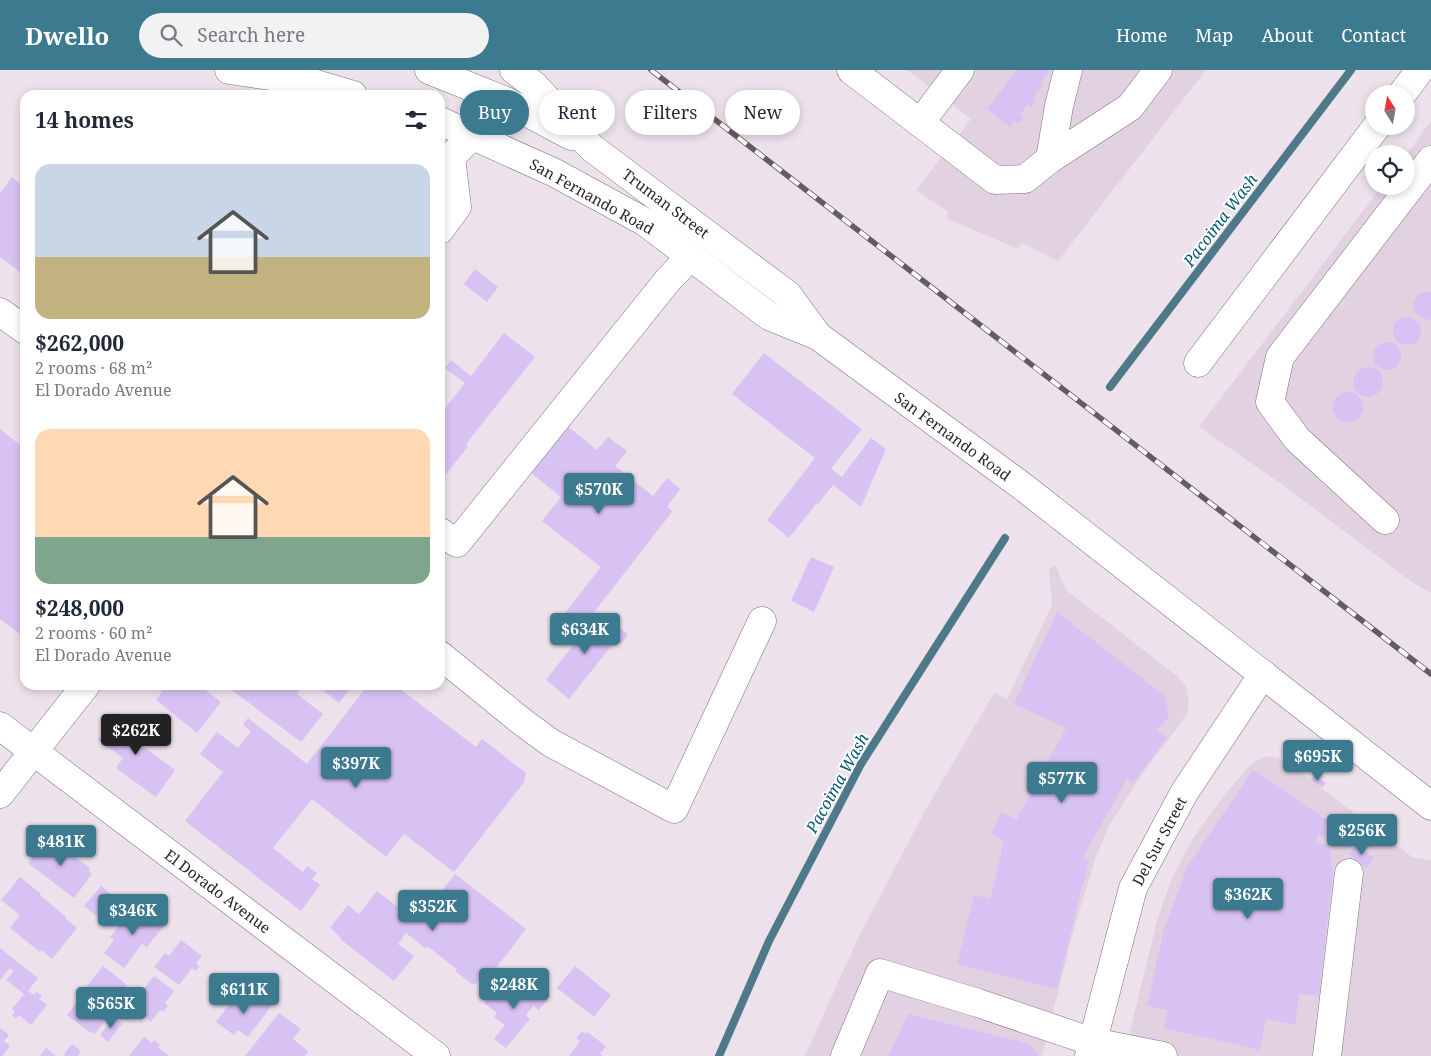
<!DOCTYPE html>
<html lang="en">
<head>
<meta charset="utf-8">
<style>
  body { margin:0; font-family:"Noto Serif",serif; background:#f2f2f3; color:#1f2937; height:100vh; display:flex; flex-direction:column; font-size:19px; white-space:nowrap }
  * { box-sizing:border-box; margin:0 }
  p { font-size:16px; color:#747a83 }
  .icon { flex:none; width:28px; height:28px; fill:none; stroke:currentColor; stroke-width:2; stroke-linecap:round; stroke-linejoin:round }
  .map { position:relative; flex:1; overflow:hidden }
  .panel { position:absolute; left:20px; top:20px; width:425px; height:600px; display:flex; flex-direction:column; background:#fff; border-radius:15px; box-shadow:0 2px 8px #0003 }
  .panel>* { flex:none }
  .hud { position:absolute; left:460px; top:20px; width:475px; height:45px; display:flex; gap:10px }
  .needle { width:32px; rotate:349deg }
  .fabs { position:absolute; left:1365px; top:15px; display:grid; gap:10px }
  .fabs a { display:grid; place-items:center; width:50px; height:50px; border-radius:50%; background:#fff; box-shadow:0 2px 8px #0003; font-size:25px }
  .price { position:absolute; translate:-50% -42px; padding:0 11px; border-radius:5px; background:#3b7a8f; color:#fff; font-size:16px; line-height:32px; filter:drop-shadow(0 1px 2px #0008) }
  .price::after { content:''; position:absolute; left:50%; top:30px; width:15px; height:11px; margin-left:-8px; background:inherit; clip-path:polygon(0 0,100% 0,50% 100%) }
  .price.active { background:#222; color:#fff }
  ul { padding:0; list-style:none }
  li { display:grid; align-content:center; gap:10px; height:265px; padding:0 15px }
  li span { display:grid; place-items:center; height:155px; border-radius:15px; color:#555 }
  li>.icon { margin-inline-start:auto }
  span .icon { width:90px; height:90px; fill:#fffc; stroke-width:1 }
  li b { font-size:21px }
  h2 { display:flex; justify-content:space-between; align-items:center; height:60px; padding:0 15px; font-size:21px }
  .pill { padding:0 18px; border-radius:22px; background:#fff; box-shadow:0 2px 8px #0003; font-size:18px; line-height:45px }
  .pill.active { background:#3b7a8f; color:#fff }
  header { display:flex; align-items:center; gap:30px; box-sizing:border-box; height:70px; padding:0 25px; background:#3b7a8f; color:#fff }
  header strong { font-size:24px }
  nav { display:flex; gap:28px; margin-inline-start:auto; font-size:18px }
  .search { width:350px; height:45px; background:#f2f2f3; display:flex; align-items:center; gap:12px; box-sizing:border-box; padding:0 18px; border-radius:28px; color:#747a83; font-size:19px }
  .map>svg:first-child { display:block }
  .built { fill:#e2d2e1 }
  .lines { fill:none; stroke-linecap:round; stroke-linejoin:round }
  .stream { stroke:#4e7988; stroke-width:8 }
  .building { fill:#d7c2f3 }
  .minor-casing { stroke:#7d737c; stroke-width:29 }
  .major-casing { stroke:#7d737c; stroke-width:29 }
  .minor { stroke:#fff; stroke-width:28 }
  .major { stroke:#fff; stroke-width:28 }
  .rail-casing { stroke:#635c62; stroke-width:5.5 }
  .rail { stroke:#fff; stroke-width:4; stroke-dasharray:11; stroke-linecap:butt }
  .labels { text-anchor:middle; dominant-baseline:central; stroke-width:4; stroke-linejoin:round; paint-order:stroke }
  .street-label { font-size:15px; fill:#2a2629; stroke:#fff }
  .water-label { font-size:16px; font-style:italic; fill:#025c72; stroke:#fff }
</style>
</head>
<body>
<header>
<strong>Dwello</strong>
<div class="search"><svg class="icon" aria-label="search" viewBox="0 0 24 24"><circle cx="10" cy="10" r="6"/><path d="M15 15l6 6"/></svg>Search here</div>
<nav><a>Home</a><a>Map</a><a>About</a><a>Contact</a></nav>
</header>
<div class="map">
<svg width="1431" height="986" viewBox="0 0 1431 986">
  <rect width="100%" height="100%" fill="#ede1ec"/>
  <g class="built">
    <path d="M 907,0 L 1206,0 L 1058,191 L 1022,173 L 1018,179 L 946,148 L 948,142 L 916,120 L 971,49 Z"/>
    <path d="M 1431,51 L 1431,523 L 1410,511 L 1283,415 L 1199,357 L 1382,116 L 1406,116 L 1406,85 Z"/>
    <path d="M 1055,494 L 1065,519 L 1177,606 L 1186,617 L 1189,632 L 1186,646 L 1144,701 L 1110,754 L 1097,784 L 1073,862 L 1042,986 L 805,986 L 857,870 L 926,739 L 994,623 L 1007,629 L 1052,535 L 1049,501 Z"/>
    <path d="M 1268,686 L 1279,688 L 1287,692 L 1412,787 L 1431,790 L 1431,986 L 1124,986 L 1157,851 L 1172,808 L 1192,770 L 1225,724 L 1253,692 Z"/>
  </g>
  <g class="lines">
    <g class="stream">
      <path d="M 1110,317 L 1351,0"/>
      <path d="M 719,986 L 769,871 L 861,694 L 1005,468"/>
    </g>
  </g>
  <g class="building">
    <path d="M 1017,0 L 1050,0 L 1040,13 L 1043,15 L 1033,28 L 1036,31 L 1031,37 L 1028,34 L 1020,44 L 1024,47 L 1019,53 L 1015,50 L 1010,57 L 987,39 Z"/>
    <path d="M 12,107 L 25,118 L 25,206 L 0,187 L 0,123 Z"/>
    <path d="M 475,199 L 498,217 L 487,232 L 464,214 Z"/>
    <path d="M 1425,221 L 1431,222 L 1431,249 L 1427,250 L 1418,246 L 1415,242 L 1413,235 L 1416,226 Z"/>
    <circle cx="1407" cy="261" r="14"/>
    <path d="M 504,263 L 535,287 L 466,374 L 468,376 L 443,408 L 440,405 L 440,366 L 445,360 L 440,356 L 440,345 L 465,313 L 445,298 L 451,290 L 471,306 Z"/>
    <circle cx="1387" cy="286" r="14"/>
    <path d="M 764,283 L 862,359 L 831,399 L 842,407 L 871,368 L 886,379 L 861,437 L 833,415 L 818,434 L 817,433 L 789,468 L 767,450 L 815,388 L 732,324 Z"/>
    <circle cx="1368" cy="312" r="15"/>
    <circle cx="1348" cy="337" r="15"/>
    <path d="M 567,356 L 597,380 L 608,367 L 627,381 L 615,396 L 653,426 L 667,408 L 680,419 L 667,437 L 672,441 L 671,443 L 575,567 L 568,561 L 564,566 L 558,561 L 557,553 L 601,497 L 542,451 L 561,427 L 531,403 Z"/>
    <path d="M 0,359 L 25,379 L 25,568 L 0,549 Z"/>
    <path d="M 811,487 L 834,497 L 814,542 L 791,531 Z"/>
    <path d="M 1057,542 L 1165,626 L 1169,646 L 1157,661 L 1167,668 L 1133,713 L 1127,708 L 1083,788 L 1089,790 L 1057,919 L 957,894 L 974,825 L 990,829 L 1004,771 L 991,764 L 1001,742 L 1017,749 L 1066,658 L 1014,634 Z"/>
    <path d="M 601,543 L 628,565 L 621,574 L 616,570 L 569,629 L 546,610 L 591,552 L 593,554 Z"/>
    <path d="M 163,615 L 199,615 L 221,632 L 197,663 L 156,630 L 162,622 L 159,620 Z"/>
    <path d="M 225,615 L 285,615 L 290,619 L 293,615 L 299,615 L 302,617 L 297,624 L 323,644 L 301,672 Z"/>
    <path d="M 316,615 L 353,615 L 339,633 Z"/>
    <path d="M 368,615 L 395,615 L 476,677 L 482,669 L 526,703 L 524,712 L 454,802 L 404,764 L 386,787 L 312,729 L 273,778 L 303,802 L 307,796 L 317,803 L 312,809 L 320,815 L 301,841 L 185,751 L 223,702 L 200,684 L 217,662 L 238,678 L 251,661 L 243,655 L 248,648 L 307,694 Z"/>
    <path d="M 117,643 L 144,663 L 141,668 L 144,670 L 141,675 L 175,700 L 156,727 L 116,698 L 123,688 L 98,670 Z"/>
    <path d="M 1253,700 L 1338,758 L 1336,769 L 1318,765 L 1316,773 L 1329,775 L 1333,804 L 1319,926 L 1299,924 L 1295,955 L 1266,949 L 1260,980 L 1164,958 L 1168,940 L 1147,936 L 1163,863 L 1187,797 Z"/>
    <path d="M 1314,705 L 1326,713 L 1322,718 L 1311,710 Z"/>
    <path d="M 48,767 L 90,798 L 88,800 L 92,804 L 74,828 L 28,793 Z"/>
    <path d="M 1356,775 L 1374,788 L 1367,798 L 1349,784 Z"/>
    <path d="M 455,804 L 526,859 L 488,908 L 484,904 L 476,914 L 475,913 L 473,915 L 455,901 L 457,899 L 427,876 L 425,878 L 406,863 L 398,874 L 414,886 L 394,911 L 340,869 L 341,868 L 330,858 L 348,835 L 359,844 L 377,821 L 417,852 Z"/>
    <path d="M 20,807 L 41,824 L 40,825 L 66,847 L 66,849 L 77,858 L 52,889 L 42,880 L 40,882 L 10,858 L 20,845 L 1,830 Z"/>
    <path d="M 101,816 L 121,832 L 104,852 L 84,836 Z"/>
    <path d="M 135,836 L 146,844 L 148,840 L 155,845 L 152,849 L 163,857 L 147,877 L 142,874 L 124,898 L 104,883 L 114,870 L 110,867 Z"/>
    <path d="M 181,870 L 202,886 L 196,893 L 199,896 L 196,901 L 192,898 L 179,915 L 154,897 L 165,883 L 169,886 Z"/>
    <path d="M 0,878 L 38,908 L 28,921 L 34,925 L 36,922 L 42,926 L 39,929 L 47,935 L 31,955 L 19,945 L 16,949 L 12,945 L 15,941 L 12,939 L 24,924 L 6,910 L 14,901 L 10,898 L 0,910 Z"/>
    <path d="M 103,896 L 127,915 L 109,936 L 86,917 Z"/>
    <path d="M 575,896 L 611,925 L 594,947 L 557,918 Z"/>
    <path d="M 154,906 L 174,921 L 165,933 L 168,936 L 163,942 L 160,940 L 151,952 L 131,935 Z"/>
    <path d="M 501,911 L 525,929 L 539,912 L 547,918 L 542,923 L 548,929 L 539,940 L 533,936 L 526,945 L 530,949 L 506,978 L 494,969 L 505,955 L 494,947 L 497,943 L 484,933 Z"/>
    <path d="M 238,923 L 252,932 L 258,924 L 272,935 L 248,967 L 238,960 L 234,965 L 216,952 Z"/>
    <path d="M 83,924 L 107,942 L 104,946 L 107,948 L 95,964 L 92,961 L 91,963 L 67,945 Z"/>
    <path d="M 279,943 L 301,959 L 293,969 L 308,981 L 305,986 L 245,986 Z"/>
    <path d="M 908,944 L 1019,971 L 1032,976 L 1038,984 L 1037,986 L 888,986 Z"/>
    <path d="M 114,947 L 122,954 L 108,972 L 100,965 Z"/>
    <path d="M 0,958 L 9,965 L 4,971 L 10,976 L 2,986 L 0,986 Z"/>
    <path d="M 582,961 L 586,964 L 587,962 L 606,976 L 600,984 L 603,986 L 569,986 L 580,971 L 576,968 Z"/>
    <path d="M 144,967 L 152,973 L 154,970 L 160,975 L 158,977 L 169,986 L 129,986 Z"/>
    <path d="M 72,974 L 81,981 L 78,986 L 66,986 L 64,984 Z"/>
    <path d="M 46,978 L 56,986 L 40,986 Z"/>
  </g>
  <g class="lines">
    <defs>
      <g id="minor">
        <path d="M 851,0 L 995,110 L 1025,109 L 1050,89 L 1130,37 L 1158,0"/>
        <path d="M 1402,24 L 1420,0"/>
        <path d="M 920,53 L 960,0"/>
        <path d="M 1050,89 L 1059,36 L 1068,0"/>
        <path d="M 440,160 L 457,137 L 451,87 L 473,65"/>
        <path d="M 0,242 L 25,260"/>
        <path d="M 1198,293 L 1377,56"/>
        <path d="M 1385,450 L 1297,369 L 1270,332 L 1280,287 L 1431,90"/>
        <path d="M 440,462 L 457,473 L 668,210 L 690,187"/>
        <path d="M 440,585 L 521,651 L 551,673 L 674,739 L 762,551"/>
        <path d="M 0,656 L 436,986"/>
        <path d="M 0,724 L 86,615"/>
        <path d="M 845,986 L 880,903 L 978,933 L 1093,972 L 1163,986"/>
        <path d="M 1089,986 L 1133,818 L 1184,723 L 1263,604"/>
        <path d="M 1327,986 L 1349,803"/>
      </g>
      <g id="major">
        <path d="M 229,0 L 306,11 L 353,25"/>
        <path d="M 429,0 L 506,31 L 571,66"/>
        <path d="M 514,0 L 534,15 L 592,78 L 788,225 L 818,266"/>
        <path d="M 440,51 L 555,103 L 645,152 L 769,246 L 818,266 L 1022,416 L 1431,736"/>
      </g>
    </defs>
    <use href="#minor" class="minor-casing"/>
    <use href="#major" class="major-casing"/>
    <use href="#minor" class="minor"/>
    <use href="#major" class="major"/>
    <defs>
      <path id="rail" d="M 651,0 L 1431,604"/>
    </defs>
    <use href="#rail" class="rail-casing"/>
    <use href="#rail" class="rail"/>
  </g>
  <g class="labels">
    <g class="street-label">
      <text transform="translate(592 126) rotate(29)">San Fernando Road</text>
      <text transform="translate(666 133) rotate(37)">Truman Street</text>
      <text transform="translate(953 366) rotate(36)">San Fernando Road</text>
      <text transform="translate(1159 771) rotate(-62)">Del Sur Street</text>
      <text transform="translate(218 821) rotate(37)">El Dorado Avenue</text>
    </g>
    <g class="water-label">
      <text transform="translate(1220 150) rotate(-53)">Pacoima Wash</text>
      <text transform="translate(837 713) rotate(-61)">Pacoima Wash</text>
    </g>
  </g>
</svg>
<div class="fabs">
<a><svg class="needle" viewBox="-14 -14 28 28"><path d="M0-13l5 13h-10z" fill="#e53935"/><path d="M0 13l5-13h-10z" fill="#747a83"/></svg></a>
<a><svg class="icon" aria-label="locate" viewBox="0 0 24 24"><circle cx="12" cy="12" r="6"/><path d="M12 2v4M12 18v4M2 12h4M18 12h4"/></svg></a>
</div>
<b class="price" style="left:599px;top:445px">$570K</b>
<b class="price" style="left:585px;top:585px">$634K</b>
<b class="price active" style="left:136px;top:686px">$262K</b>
<b class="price" style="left:1318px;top:712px">$695K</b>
<b class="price" style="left:356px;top:719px">$397K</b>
<b class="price" style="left:1062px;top:734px">$577K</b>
<b class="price" style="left:1362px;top:786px">$256K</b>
<b class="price" style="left:61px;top:797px">$481K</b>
<b class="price" style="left:1248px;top:850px">$362K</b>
<b class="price" style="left:433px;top:862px">$352K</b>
<b class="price" style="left:133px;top:866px">$346K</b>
<b class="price" style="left:514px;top:940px">$248K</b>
<b class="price" style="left:244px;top:945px">$611K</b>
<b class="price" style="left:111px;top:959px">$565K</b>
<div class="hud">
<a class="pill active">Buy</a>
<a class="pill">Rent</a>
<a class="pill">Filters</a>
<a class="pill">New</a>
</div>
<section class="panel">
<h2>14 homes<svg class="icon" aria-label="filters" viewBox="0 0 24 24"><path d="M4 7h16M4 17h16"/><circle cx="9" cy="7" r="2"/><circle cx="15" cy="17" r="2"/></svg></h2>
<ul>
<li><span style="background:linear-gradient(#c9d6e8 60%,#c2b280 0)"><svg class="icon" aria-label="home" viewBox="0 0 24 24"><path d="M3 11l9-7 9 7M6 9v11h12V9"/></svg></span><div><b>$262,000</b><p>2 rooms · 68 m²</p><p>El Dorado Avenue</p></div></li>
<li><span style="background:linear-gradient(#ffd9b3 70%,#7fa58c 0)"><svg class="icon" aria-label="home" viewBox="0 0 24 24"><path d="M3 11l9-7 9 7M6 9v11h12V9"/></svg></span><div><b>$248,000</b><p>2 rooms · 60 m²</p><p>El Dorado Avenue</p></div></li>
</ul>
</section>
</div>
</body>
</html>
